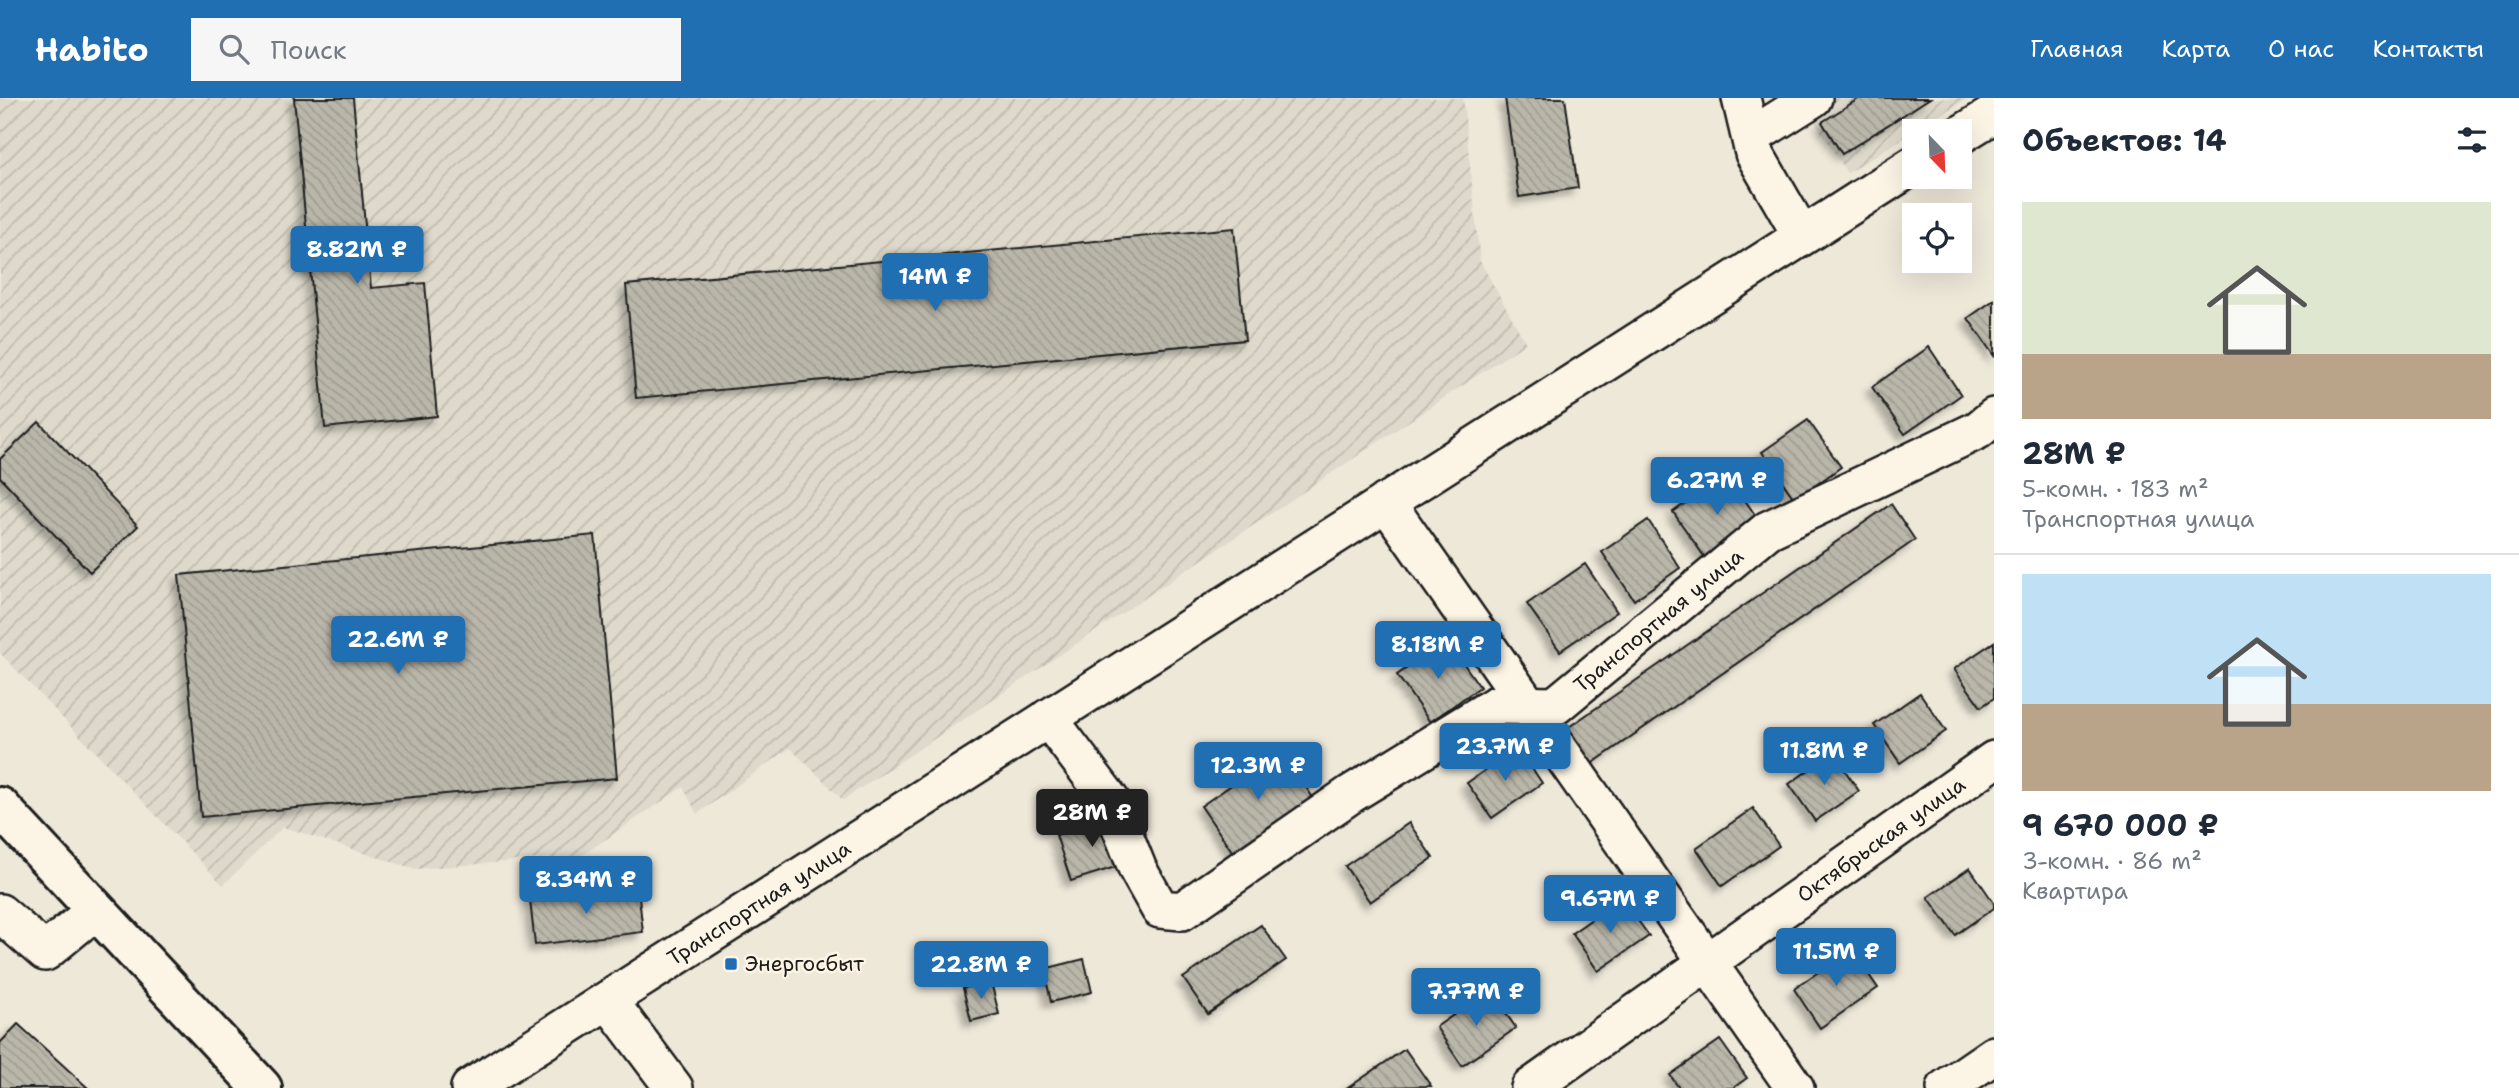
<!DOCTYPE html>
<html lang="ru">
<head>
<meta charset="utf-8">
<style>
  body { margin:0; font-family:"Shantell Sans",sans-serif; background:#f6f6f7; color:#1f2937; height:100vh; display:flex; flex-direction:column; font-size:26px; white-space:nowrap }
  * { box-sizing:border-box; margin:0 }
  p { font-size:23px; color:#747a83 }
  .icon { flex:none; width:38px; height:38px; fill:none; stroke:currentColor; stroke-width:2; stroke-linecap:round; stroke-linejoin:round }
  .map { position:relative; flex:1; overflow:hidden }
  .side { display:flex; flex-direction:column; background:#fff; width:525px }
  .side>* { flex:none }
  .needle { width:46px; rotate:157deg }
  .fabs { position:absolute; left:1902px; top:21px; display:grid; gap:14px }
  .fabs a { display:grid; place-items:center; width:70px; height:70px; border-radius:0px; background:#fff; box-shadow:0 7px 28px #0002; font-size:35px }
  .price { position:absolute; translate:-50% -60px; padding:0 16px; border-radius:7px; background:#1f6fb2; color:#fff; font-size:23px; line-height:46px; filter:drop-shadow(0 2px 4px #0008) }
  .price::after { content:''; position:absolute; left:50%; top:42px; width:21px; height:16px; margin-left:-10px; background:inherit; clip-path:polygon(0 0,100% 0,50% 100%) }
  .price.current { background:#222; color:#fff }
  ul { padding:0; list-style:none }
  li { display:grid; align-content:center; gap:14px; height:371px; padding:0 28px }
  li+li { border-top:2px solid #e0e1e3 }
  li span { display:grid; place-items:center; height:217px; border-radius:0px; color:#555 }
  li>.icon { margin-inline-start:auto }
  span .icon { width:126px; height:126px; fill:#fffc; stroke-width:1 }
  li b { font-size:30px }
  h2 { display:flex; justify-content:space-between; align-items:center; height:84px; padding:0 28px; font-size:30px }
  header { display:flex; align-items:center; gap:42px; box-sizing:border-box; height:98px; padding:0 35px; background:#1f6fb2; color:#fff }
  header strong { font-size:33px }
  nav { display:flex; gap:38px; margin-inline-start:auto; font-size:24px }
  .search { width:490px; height:63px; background:#f6f6f7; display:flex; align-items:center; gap:18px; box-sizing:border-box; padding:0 24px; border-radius:0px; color:#747a83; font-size:26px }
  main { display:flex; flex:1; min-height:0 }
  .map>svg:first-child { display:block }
  .industrial { fill:url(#industrial-furrows) }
  .building { fill:url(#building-back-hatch); stroke:#1c1c1c; stroke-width:2; filter:url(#shadow) }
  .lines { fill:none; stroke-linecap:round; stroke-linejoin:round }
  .minor-casing { stroke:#1c1c1c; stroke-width:42 }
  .major-casing { stroke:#1c1c1c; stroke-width:44 }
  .minor { stroke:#fcf5e5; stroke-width:37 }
  .major { stroke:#fcf5e5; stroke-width:38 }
  .poi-dot { fill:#1f6fb2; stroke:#fcf5e5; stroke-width:2.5 }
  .labels { text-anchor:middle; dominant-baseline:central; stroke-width:5; stroke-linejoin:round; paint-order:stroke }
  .street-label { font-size:21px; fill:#1c1c1c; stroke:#fcf5e5 }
  .poi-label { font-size:21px; fill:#1c1c1c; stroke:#fcf5e5; text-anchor:start }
</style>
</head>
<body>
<header>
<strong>Habito</strong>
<div class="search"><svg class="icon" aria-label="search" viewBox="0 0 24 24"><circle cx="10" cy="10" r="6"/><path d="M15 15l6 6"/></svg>Поиск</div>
<nav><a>Главная</a><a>Карта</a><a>О нас</a><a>Контакты</a></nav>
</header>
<main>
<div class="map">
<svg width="1994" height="990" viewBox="0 0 1994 990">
  <defs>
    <pattern id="industrial-furrows" width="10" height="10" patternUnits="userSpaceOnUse" patternTransform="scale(1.75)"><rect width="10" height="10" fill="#ded9cb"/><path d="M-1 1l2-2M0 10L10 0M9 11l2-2" fill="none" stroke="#bebaae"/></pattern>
    <pattern id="building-back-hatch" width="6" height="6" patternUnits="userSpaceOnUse" patternTransform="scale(1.75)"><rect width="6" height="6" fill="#bab6aa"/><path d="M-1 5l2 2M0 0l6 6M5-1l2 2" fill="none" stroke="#9f9c92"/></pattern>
    <filter id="shadow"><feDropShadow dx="-6" dy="6" stdDeviation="3.5" flood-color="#0004"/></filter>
  </defs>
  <rect width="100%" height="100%" fill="#eee8d9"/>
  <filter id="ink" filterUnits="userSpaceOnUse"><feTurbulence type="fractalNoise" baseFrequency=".0143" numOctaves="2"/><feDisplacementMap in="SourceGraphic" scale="14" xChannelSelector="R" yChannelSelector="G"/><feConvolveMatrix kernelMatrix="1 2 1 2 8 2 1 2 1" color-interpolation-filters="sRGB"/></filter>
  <g filter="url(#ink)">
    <g class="industrial">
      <path d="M 0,0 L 1463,0 L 1480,163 L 1526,245 L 843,702 L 790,650 L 697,716 L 683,689 L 581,758 L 414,771 L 283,729 L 223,787 L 0,555 Z"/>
      <path d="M 1800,0 L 1968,0 L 1847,75 Z"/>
    </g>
    <g class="building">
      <path d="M 294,0 L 353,0 L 371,190 L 425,185 L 437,318 L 325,330 Z"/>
      <path d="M 1505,0 L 1565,0 L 1578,90 L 1519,99 Z"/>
      <path d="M 1860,0 L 1930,0 L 1842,56 L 1822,24 Z"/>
      <path d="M 1234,130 L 1245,242 L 636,300 L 626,187 Z"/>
      <path d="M 1994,202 L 1994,258 L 1968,220 Z"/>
      <path d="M 1929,249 L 1961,297 L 1905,336 L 1872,289 Z"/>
      <path d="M 1808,322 L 1841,369 L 1795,402 L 1762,354 Z"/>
      <path d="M 39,324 L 138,428 L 90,474 L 0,379 L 0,361 Z"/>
      <path d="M 1727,376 L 1760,424 L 1706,461 L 1673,414 Z"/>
      <path d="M 1891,406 L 1915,442 L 1590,667 L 1566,631 Z"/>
      <path d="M 1648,422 L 1680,470 L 1634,502 L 1602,454 Z"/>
      <path d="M 595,437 L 617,680 L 201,719 L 179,477 Z"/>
      <path d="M 1585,466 L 1617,514 L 1560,553 L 1527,506 Z"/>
      <path d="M 1447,542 L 1480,589 L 1430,624 L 1397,577 Z"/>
      <path d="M 1994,544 L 1994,600 L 1981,609 L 1954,571 Z"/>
      <path d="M 1920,595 L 1946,633 L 1900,665 L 1874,627 Z"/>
      <path d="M 1518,649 L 1542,685 L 1492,720 L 1467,685 Z"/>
      <path d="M 1281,653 L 1314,701 L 1234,756 L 1201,708 Z"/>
      <path d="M 1833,655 L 1859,693 L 1815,723 L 1789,686 Z"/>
      <path d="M 1753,710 L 1779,748 L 1722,788 L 1696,750 Z"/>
      <path d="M 1113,719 L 1128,765 L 1071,783 L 1056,737 Z"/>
      <path d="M 1409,725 L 1433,760 L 1370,804 L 1345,768 Z"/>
      <path d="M 1970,770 L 1994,805 L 1994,810 L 1955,837 L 1928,799 Z"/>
      <path d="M 638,790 L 643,834 L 535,847 L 530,802 Z"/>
      <path d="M 1622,800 L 1649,838 L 1598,873 L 1572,835 Z"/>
      <path d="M 1261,827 L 1286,862 L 1208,916 L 1183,880 Z"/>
      <path d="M 1851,851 L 1878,890 L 1820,930 L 1794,891 Z"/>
      <path d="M 1084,861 L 1092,894 L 1051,904 L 1044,871 Z"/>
      <path d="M 991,884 L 999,916 L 971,923 L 963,890 Z"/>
      <path d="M 1490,892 L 1516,930 L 1462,968 L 1436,929 Z"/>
      <path d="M 18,926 L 88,990 L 0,990 L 0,945 Z"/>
      <path d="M 1720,942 L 1747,980 L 1733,990 L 1679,990 L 1670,977 Z"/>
      <path d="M 1405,951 L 1431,988 L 1348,990 Z"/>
    </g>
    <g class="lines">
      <defs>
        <g id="minor">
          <path d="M 1741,0 L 1754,55 L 1802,138"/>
          <path d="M 1960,37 L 1994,16"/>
          <path d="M 1751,39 L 1813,0"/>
          <path d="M 1386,404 L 1795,990"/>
          <path id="s1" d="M 1048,620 L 1110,702 L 1138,772 L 1160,811 L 1182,813 L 1351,696 L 1496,607 L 1555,608 L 1768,432 L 1978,332 L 1994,319"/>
          <path d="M 0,815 L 45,854 L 96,812"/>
          <path d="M 608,902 L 674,990"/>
          <path id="s2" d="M 470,990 L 1914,67"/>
          <path id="s3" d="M 1530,990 L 1994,662"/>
          <path d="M 1946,990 L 1994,957"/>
        </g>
        <path id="major" d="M 0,709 L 262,990"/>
      </defs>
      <use href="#minor" class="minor-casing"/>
      <use href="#major" class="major-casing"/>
      <use href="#minor" class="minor"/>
      <use href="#major" class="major"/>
    </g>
  </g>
  <rect class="poi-dot" x="724" y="859" width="14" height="14" rx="3.5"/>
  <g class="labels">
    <g class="street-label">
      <text stroke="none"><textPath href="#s1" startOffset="814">Транспортная улица</textPath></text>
      <text stroke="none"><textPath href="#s3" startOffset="430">Октябрьская улица</textPath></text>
      <text stroke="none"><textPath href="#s2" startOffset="343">Транспортная улица</textPath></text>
    </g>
    <g class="poi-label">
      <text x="745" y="866">Энергосбыт</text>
    </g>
  </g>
</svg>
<div class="fabs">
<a><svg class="needle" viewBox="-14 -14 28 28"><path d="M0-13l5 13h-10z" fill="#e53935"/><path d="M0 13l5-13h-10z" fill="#747a83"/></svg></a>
<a><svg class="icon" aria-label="locate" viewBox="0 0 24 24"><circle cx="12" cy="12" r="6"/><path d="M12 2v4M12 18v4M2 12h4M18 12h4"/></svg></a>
</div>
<b class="price" style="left:357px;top:188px">8.82M ₽</b>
<b class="price" style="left:935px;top:215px">14M ₽</b>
<b class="price" style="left:1717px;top:419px">6.27M ₽</b>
<b class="price" style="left:398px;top:578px">22.6M ₽</b>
<b class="price" style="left:1438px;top:583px">8.18M ₽</b>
<b class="price" style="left:1505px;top:685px">23.7M ₽</b>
<b class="price" style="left:1824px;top:689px">11.8M ₽</b>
<b class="price" style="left:1258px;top:704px">12.3M ₽</b>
<b class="price current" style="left:1092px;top:751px">28M ₽</b>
<b class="price" style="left:586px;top:818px">8.34M ₽</b>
<b class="price" style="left:1610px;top:837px">9.67M ₽</b>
<b class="price" style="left:1836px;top:890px">11.5M ₽</b>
<b class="price" style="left:981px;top:903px">22.8M ₽</b>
<b class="price" style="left:1476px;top:930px">7.77M ₽</b>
</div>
<section class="side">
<h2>Объектов: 14<svg class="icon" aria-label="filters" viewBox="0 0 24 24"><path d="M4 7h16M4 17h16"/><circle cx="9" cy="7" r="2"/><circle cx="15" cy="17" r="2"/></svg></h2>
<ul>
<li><span style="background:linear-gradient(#dfe7d0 70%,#b9a48a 0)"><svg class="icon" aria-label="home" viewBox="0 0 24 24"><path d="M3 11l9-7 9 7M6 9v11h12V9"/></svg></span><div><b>28M ₽</b><p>5-комн. · 183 m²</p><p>Транспортная улица</p></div></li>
<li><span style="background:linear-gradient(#bfe0f5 60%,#b9a48a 0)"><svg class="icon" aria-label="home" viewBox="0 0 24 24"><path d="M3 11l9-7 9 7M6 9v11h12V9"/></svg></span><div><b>9 670 000 ₽</b><p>3-комн. · 86 m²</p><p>Квартира</p></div></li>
</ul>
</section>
</main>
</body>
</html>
